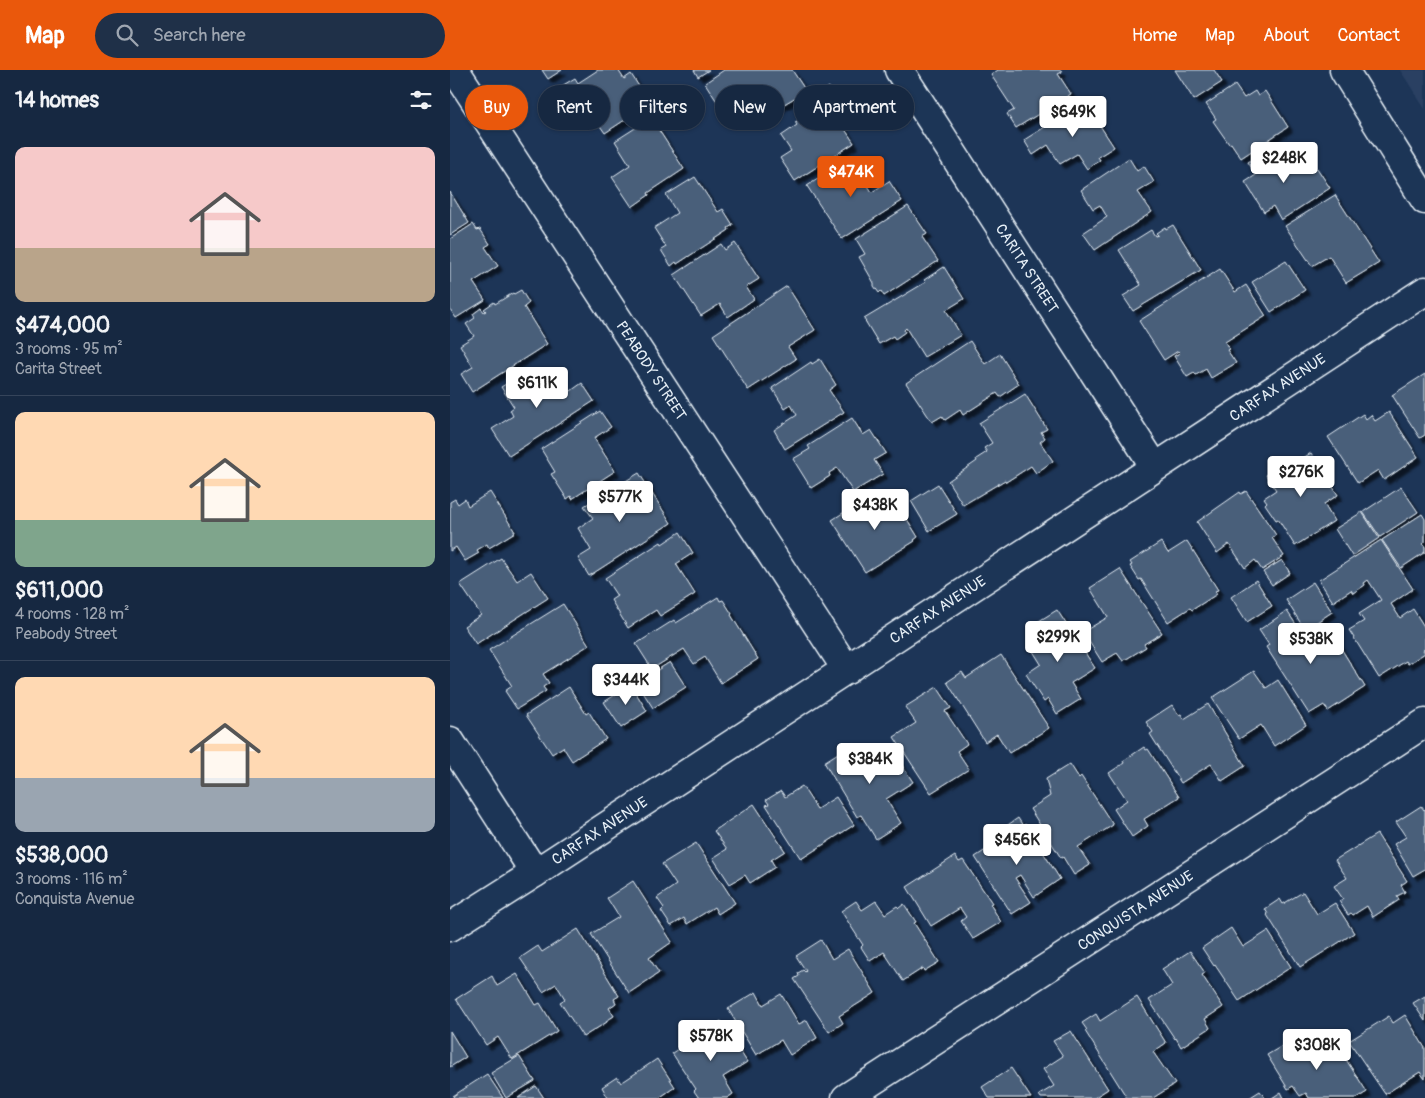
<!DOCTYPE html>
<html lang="en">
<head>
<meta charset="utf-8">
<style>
  body { margin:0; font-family:Pangolin,sans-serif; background:#1f3048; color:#f1f3f6; height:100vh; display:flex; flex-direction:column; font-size:19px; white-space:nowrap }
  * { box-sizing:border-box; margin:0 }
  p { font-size:16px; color:#9ea6b1 }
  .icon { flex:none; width:28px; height:28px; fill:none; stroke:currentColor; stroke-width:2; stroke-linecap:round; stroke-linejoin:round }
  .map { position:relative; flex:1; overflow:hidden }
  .side { display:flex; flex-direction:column; background:#162841; width:450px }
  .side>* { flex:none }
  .banner { position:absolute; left:15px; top:15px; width:475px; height:45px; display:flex; gap:10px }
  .price { position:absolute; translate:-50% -42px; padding:0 11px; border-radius:5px; background:#fff; color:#222; font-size:16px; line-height:32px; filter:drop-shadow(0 1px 2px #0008) }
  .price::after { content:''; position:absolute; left:50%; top:30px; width:15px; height:11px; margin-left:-8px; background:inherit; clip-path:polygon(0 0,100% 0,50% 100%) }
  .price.on { background:#ea580c; color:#fff }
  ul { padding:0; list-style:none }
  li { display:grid; align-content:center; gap:10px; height:265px; padding:0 15px }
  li+li { border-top:1px solid #35445a }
  li span { display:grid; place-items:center; height:155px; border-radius:10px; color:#555 }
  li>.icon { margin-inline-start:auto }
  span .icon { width:90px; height:90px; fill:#fffc; stroke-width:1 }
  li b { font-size:21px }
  h2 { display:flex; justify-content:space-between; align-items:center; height:60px; padding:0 15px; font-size:21px }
  .tag { padding:0 18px; border-radius:22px; background:#162841; box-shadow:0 1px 4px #0004,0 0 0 1px #35445a; font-size:18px; line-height:45px }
  .tag.on { background:#ea580c; color:#fff }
  header { display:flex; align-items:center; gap:30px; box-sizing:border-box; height:70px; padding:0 25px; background:#ea580c; color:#fff }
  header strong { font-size:24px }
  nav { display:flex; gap:28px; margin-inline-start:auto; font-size:18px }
  .search { width:350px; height:45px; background:#1f3048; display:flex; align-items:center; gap:12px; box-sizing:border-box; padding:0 18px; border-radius:28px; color:#9ea6b1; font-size:19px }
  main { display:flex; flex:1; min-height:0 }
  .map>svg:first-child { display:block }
  .built { fill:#2a4162 }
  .building { fill:#495e7a; stroke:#e8f1f8; filter:url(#shadow) }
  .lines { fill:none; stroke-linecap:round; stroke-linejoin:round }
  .minor-casing { stroke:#e8f1f8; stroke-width:31 }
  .minor { stroke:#1d3557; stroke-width:28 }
  .labels { text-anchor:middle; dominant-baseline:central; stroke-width:4.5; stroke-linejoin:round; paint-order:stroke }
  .street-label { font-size:15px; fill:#e8f1f8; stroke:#1d3557 }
</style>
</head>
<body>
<header>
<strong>Map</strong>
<div class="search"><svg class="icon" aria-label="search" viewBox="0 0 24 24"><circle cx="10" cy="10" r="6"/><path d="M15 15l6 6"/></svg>Search here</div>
<nav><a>Home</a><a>Map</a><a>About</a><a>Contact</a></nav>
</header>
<main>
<section class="side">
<h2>14 homes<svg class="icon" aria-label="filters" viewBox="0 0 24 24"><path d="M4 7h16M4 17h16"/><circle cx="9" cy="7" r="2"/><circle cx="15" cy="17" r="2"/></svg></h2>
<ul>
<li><span style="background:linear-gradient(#f6c9c9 65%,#b9a48a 0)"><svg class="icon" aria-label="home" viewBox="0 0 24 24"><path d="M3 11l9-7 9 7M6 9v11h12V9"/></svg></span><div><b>$474,000</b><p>3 rooms · 95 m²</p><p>Carita Street</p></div></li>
<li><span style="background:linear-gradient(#ffd9b3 70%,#7fa58c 0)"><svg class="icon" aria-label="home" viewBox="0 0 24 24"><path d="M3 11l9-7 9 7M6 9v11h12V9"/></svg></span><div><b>$611,000</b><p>4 rooms · 128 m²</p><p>Peabody Street</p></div></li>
<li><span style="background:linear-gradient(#ffd9b3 65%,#9aa5b1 0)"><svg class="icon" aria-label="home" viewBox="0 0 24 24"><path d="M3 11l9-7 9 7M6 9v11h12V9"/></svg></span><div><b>$538,000</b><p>3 rooms · 116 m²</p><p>Conquista Avenue</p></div></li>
</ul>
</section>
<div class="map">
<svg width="975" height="1028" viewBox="0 0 975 1028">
  <defs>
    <filter id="shadow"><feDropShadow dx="4.5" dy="4.5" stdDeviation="1" flood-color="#0009"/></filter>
  </defs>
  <rect width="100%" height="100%" fill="#1d3557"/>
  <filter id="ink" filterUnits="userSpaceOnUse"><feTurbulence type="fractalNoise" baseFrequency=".02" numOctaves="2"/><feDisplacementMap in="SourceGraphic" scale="10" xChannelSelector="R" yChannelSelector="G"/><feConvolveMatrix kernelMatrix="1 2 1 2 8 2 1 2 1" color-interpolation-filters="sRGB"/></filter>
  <g filter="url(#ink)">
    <path class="built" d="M 950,0 L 975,0 L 975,39 Z"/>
    <g class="building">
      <path d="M 92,0 L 112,0 L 98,9 Z"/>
      <path d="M 148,0 L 168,0 L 174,9 L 181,4 L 199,32 L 192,37 L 193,38 L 155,63 L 139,40 L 124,50 L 105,20 L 125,8 L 128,13 Z"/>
      <path d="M 244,0 L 259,0 L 248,7 Z"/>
      <path d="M 274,0 L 342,0 L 356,21 L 326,39 L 323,35 L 303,48 L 293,33 L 275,44 L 255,13 Z"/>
      <path d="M 548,0 L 611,0 L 612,2 L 608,4 L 621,24 L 566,58 L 557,44 L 564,40 L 541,5 Z"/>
      <path d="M 725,0 L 764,0 L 772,12 L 744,30 Z"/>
      <path d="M 785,15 L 794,28 L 805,21 L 808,26 L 815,21 L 838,57 L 791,88 L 781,73 L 779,74 L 763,51 L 766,49 L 756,34 Z"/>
      <path d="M 379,17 L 389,33 L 381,38 L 404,73 L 345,111 L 330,88 L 341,81 L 331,66 L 347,55 L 345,52 L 351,49 L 353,52 L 357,49 L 349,36 Z"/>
      <path d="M 635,37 L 643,49 L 645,48 L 664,77 L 648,87 L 650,90 L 637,99 L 627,84 L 610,94 L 598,75 L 583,85 L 574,70 L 625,38 L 627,41 Z"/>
      <path d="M 201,48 L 234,99 L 198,123 L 199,125 L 182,137 L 162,107 L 180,95 L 165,71 Z"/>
      <path d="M 823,76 L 835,94 L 829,98 L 832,102 L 854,89 L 861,101 L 867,98 L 880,118 L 831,150 L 823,136 L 814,142 L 795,112 L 806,105 L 798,92 Z"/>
      <path d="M 400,88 L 422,122 L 439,111 L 452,131 L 392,169 L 357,116 Z"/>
      <path d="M 679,88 L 687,101 L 694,96 L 704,112 L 688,122 L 702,142 L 645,180 L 633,163 L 657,147 L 650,135 L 643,139 L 631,120 Z"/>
      <path d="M 245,107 L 268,142 L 273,139 L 283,155 L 278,158 L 279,160 L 227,194 L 226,192 L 221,196 L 211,180 L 216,177 L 204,158 L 227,143 L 216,125 Z"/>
      <path d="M 0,122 L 19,153 L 0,165 Z"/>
      <path d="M 885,125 L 929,193 L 896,213 L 879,186 L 862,196 L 835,156 Z"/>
      <path d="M 458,136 L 477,164 L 472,167 L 488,191 L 434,226 L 431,221 L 429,223 L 424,216 L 424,213 L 409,187 L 415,184 L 406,169 Z"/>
      <path d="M 23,154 L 27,160 L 30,159 L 40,174 L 35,177 L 48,196 L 23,212 L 35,230 L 6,248 L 0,239 L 0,169 Z"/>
      <path d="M 723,155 L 751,200 L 683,241 L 673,226 L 691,215 L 669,180 L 701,160 L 705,166 L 708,165 L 706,163 L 715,157 L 716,159 Z"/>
      <path d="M 285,173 L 309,209 L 296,217 L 304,229 L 278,247 L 270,234 L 251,246 L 224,205 L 271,174 L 275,180 Z"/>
      <path d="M 836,191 L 855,220 L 821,242 L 802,212 Z"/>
      <path d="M 494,197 L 514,229 L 496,240 L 511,265 L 474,287 L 456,258 L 454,260 L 455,262 L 445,269 L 443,266 L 429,274 L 414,249 L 476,212 L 474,210 Z"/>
      <path d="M 770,199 L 785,222 L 796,215 L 816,246 L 775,272 L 779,279 L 777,280 L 786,293 L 761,308 L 756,299 L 746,305 L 744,303 L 737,307 L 724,286 L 730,283 L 728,281 L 714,290 L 689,251 Z"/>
      <path d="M 337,216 L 365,260 L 338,277 L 346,289 L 298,320 L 263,265 Z"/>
      <path d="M 71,220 L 79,233 L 74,237 L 97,274 L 22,322 L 11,304 L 23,297 L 10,275 L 24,266 L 16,254 L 25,248 L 23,244 L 31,238 L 34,242 L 36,241 L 34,239 L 44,232 L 45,234 L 63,223 L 64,224 Z"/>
      <path d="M 520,271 L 535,294 L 550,284 L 569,314 L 550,327 L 547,323 L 513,345 L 510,340 L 495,350 L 492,346 L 482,352 L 456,313 Z"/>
      <path d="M 370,289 L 386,315 L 379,320 L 394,342 L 335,379 L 324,360 L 347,345 L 341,335 L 335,339 L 322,318 L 361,292 L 362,294 Z"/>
      <path d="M 79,300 L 89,315 L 106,304 L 118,323 L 132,313 L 144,331 L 59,386 L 42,359 L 63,346 L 60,340 L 64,337 L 51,317 Z"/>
      <path d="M 975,304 L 975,365 L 970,368 L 942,325 Z"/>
      <path d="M 575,324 L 597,359 L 591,362 L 595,368 L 590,372 L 603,391 L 586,403 L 581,396 L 556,412 L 555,410 L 513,435 L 498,411 L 527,391 L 526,389 L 537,382 L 534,378 L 542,373 L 529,353 Z"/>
      <path d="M 150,341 L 161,357 L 144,368 L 165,401 L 122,429 L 121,426 L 117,429 L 101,404 L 105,402 L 91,379 Z"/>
      <path d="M 939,342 L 968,387 L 934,410 L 928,400 L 908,413 L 878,367 L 913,344 L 916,349 L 921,345 L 925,351 Z"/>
      <path d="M 402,348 L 413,365 L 421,360 L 436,383 L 424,390 L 433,404 L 403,422 L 387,398 L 379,403 L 380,406 L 361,418 L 343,389 L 360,379 L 358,376 Z"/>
      <path d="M 861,383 L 888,425 L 874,434 L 884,451 L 845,476 L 828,449 L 826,450 L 815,434 L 817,432 L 814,428 L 826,420 L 816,405 L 842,389 L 845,393 Z"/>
      <path d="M 189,403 L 221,453 L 139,506 L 128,488 L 141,480 L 128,458 L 143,448 L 134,436 Z"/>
      <path d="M 488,414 L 507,444 L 479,461 L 461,431 Z"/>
      <path d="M 951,417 L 968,442 L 930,467 L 913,442 Z"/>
      <path d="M 796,421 L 826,465 L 822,468 L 834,486 L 812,500 L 805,490 L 795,498 L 779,474 L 767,483 L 747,452 L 790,422 L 791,424 Z"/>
      <path d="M 40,422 L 65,462 L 39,478 L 37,474 L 27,480 L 29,483 L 15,491 L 6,477 L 0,481 L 0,432 L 5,429 L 8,434 L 15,429 L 18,436 Z"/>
      <path d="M 426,422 L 437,440 L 447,433 L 468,467 L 464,470 L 465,471 L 415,502 L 382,450 Z"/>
      <path d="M 912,442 L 929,468 L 902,486 L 885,459 Z"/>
      <path d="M 972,444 L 975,449 L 975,472 L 973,474 L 975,477 L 975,482 L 951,498 L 932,470 Z"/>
      <path d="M 230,462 L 243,483 L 226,494 L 245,524 L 210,546 L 206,540 L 178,558 L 161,530 L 167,526 L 155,508 L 211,472 L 212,474 Z"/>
      <path d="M 931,470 L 963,519 L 941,534 L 950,548 L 963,539 L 975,558 L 975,579 L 973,580 L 975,583 L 958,594 L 956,591 L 929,608 L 899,560 L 914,551 L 909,544 L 931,530 L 918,510 L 914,513 L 915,515 L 903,523 L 901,520 L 883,532 L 869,510 Z"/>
      <path d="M 737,471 L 768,520 L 765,521 L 767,524 L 742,540 L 740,538 L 718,552 L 691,509 L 689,510 L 680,496 L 682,495 L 680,492 L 711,472 L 718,483 Z"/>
      <path d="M 51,488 L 67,511 L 81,502 L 98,528 L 26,574 L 14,556 L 31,545 L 10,514 Z"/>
      <path d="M 832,490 L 840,503 L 822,515 L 813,502 Z"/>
      <path d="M 670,499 L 712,563 L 694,574 L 696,577 L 673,591 L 667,583 L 652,592 L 633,562 L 658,547 L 640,518 Z"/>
      <path d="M 806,510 L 822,536 L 797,552 L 781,527 Z"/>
      <path d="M 863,512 L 882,542 L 855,560 L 836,530 Z"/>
      <path d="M 268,527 L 270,531 L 273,530 L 282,544 L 281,545 L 308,589 L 271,613 L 255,587 L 244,594 L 234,579 L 202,599 L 186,574 L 224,550 L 226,553 Z"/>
      <path d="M 113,534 L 139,575 L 93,604 L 99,613 L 93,617 L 96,621 L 67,639 L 55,621 L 62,616 L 39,580 Z"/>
      <path d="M 607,540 L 645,598 L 621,613 L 631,629 L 607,644 L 598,629 L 594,632 L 576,604 L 591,594 L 581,578 L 594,569 L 584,554 Z"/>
      <path d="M 837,541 L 847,556 L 850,555 L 861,572 L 870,566 L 878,578 L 887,572 L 915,617 L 878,641 L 874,635 L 859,644 L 816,577 L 819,575 L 809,560 Z"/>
      <path d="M 551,585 L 599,658 L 559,683 L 547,664 L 535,672 L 497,612 L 512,602 L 516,608 Z"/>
      <path d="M 220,592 L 236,617 L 203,638 L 187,613 Z"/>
      <path d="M 804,601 L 816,618 L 828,610 L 856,655 L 824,676 L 811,655 L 789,669 L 762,628 Z"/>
      <path d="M 181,615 L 197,641 L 171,658 L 154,632 Z"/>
      <path d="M 119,617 L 136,644 L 139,642 L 156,669 L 122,691 L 113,677 L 102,684 L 76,645 Z"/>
      <path d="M 487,617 L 501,638 L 495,641 L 517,674 L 507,681 L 519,699 L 481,723 L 444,667 L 466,653 L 455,637 Z"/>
      <path d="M 758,634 L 795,696 L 772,711 L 761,694 L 731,713 L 700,664 L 703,662 L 696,652 L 722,635 L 729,645 L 731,644 L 734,649 Z"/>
      <path d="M 404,673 L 415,691 L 439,676 L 463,712 L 436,729 L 451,753 L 426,769 L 411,745 L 407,747 L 374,692 Z"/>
      <path d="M 694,677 L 696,680 L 698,679 L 729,727 L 694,749 L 698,756 L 682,767 L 664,739 L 677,730 L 659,703 L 674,693 L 673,691 Z"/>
      <path d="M 620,694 L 629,708 L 631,706 L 663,755 L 628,777 L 640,795 L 624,805 L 613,787 L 611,788 L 580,739 L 600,726 L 596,709 Z"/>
      <path d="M 352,716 L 367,739 L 386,727 L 404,755 L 351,789 L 316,735 L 319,734 L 316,730 L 331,721 L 335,727 Z"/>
      <path d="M 304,734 L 335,781 L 321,790 L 325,797 L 300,813 L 295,805 L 280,814 L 263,788 L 277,779 L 264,761 Z"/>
      <path d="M 971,736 L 974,740 L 975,739 L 975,799 L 963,806 L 944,774 L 956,767 L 946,752 Z"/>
      <path d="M 568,748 L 573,756 L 575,754 L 610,809 L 584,827 L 570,805 L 565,808 L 581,832 L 562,844 L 525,787 L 548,772 L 543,765 Z"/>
      <path d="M 927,764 L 957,811 L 951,815 L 955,822 L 947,826 L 949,830 L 923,847 L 917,836 L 903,845 L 901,843 L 898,845 L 889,831 L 893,829 L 884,816 L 897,808 L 885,790 Z"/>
      <path d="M 246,773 L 285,833 L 268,844 L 264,837 L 237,854 L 234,848 L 221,856 L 211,841 L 214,838 L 207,828 L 226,815 L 212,794 Z"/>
      <path d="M 505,786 L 509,792 L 513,790 L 542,833 L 540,834 L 551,852 L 523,869 L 511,851 L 516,847 L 510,838 L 481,856 L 457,817 Z"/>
      <path d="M 183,811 L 222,872 L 199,888 L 209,903 L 179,923 L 141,864 L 169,847 L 157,828 Z"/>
      <path d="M 853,822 L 867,844 L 885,833 L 904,863 L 850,897 L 817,845 L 818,844 L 815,839 L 830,829 L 833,834 Z"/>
      <path d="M 406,831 L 412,840 L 426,831 L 435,844 L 447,836 L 449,838 L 454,834 L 466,852 L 464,853 L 489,892 L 474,901 L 473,898 L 453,911 L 434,882 L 420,891 L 411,877 L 413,875 L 391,841 Z"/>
      <path d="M 781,858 L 793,877 L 818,861 L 841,897 L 789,931 L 765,895 L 764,896 L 752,878 Z"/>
      <path d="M 128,859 L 169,926 L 164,929 L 166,933 L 159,938 L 164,946 L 156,951 L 157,952 L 133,967 L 110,932 L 115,929 L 106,914 L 93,922 L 70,888 L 88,876 L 92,882 Z"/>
      <path d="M 371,870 L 382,889 L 398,879 L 425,923 L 389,946 L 393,953 L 379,962 L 344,909 L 349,906 L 348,903 L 353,900 L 355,902 L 356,901 L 346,886 Z"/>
      <path d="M 740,881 L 755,903 L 752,905 L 773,937 L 755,949 L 760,958 L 731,977 L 726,968 L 725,969 L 699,930 L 722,915 L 712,899 Z"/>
      <path d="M 67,904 L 86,935 L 90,933 L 107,961 L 62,989 L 48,967 L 36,975 L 6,929 L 42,906 L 47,916 Z"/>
      <path d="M 306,922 L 313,935 L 331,924 L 349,954 L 357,950 L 367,968 L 340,985 L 331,970 L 306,985 L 278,939 Z"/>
      <path d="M 975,926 L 975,951 L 963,933 Z"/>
      <path d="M 687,927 L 716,973 L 703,982 L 725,1014 L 703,1028 L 677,1028 L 635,961 L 637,960 L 632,953 L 646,944 L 650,951 Z"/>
      <path d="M 955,945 L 975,978 L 975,1009 L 970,1002 L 935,1024 L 899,971 L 939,946 L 943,953 Z"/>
      <path d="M 271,951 L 297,992 L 273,1007 L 283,1024 L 277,1028 L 249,1028 L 244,1021 L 246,1019 L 222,983 Z"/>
      <path d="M 0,961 L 16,987 L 0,997 Z"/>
      <path d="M 621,961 L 658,1019 L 644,1028 L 591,1028 L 589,1025 L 604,1016 L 593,999 L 613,986 L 603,971 Z"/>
      <path d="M 849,966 L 860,983 L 882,968 L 917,1022 L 907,1028 L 859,1028 L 856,1023 L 850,1026 L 843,1016 L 838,1019 L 817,985 Z"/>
      <path d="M 69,986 L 85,1011 L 56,1028 L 41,1003 Z"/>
      <path d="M 207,989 L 225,1017 L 209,1028 L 158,1028 L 152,1017 L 167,1007 L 171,1013 Z"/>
      <path d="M 561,998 L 581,1028 L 539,1028 L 532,1017 Z"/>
      <path d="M 37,1004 L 53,1028 L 4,1028 L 3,1026 Z"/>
      <path d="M 86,1016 L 94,1028 L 68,1028 Z"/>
      <path d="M 810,1021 L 815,1028 L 799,1028 Z"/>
      <path d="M 831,1022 L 834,1028 L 822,1028 Z"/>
    </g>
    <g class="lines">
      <defs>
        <g id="minor">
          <path id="s1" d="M 5,0 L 397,600"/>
          <path id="s2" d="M 449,0 L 705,397"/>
          <path d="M 894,0 L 975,130"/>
          <path d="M 0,671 L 85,803"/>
          <path id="s3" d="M 0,857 L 85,803 L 975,221"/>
          <path id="s4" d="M 396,1028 L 975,653"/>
        </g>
      </defs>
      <use href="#minor" class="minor-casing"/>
      <use href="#minor" class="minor"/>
    </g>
  </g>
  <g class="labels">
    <g class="street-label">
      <text stroke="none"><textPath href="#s2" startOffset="236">CARITA STREET</textPath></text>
      <text stroke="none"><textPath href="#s1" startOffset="359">PEABODY STREET</textPath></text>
      <text stroke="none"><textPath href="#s3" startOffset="988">CARFAX AVENUE</textPath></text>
      <text stroke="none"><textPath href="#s3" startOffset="582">CARFAX AVENUE</textPath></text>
      <text stroke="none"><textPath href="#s3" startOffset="178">CARFAX AVENUE</textPath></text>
      <text stroke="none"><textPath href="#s4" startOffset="345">CONQUISTA AVENUE</textPath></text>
    </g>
  </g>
</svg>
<b class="price" style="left:623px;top:68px">$649K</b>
<b class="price" style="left:834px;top:114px">$248K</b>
<b class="price on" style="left:401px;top:128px">$474K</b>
<b class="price" style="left:87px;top:339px">$611K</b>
<b class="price" style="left:851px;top:428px">$276K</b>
<b class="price" style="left:170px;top:453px">$577K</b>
<b class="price" style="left:425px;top:461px">$438K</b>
<b class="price" style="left:608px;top:593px">$299K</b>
<b class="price" style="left:861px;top:595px">$538K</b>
<b class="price" style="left:176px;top:636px">$344K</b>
<b class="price" style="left:420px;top:715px">$384K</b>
<b class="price" style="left:567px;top:796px">$456K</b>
<b class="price" style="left:261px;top:992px">$578K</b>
<b class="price" style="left:867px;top:1001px">$308K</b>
<div class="banner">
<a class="tag on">Buy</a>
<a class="tag">Rent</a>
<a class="tag">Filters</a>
<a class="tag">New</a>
<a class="tag">Apartment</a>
</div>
</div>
</main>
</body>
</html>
